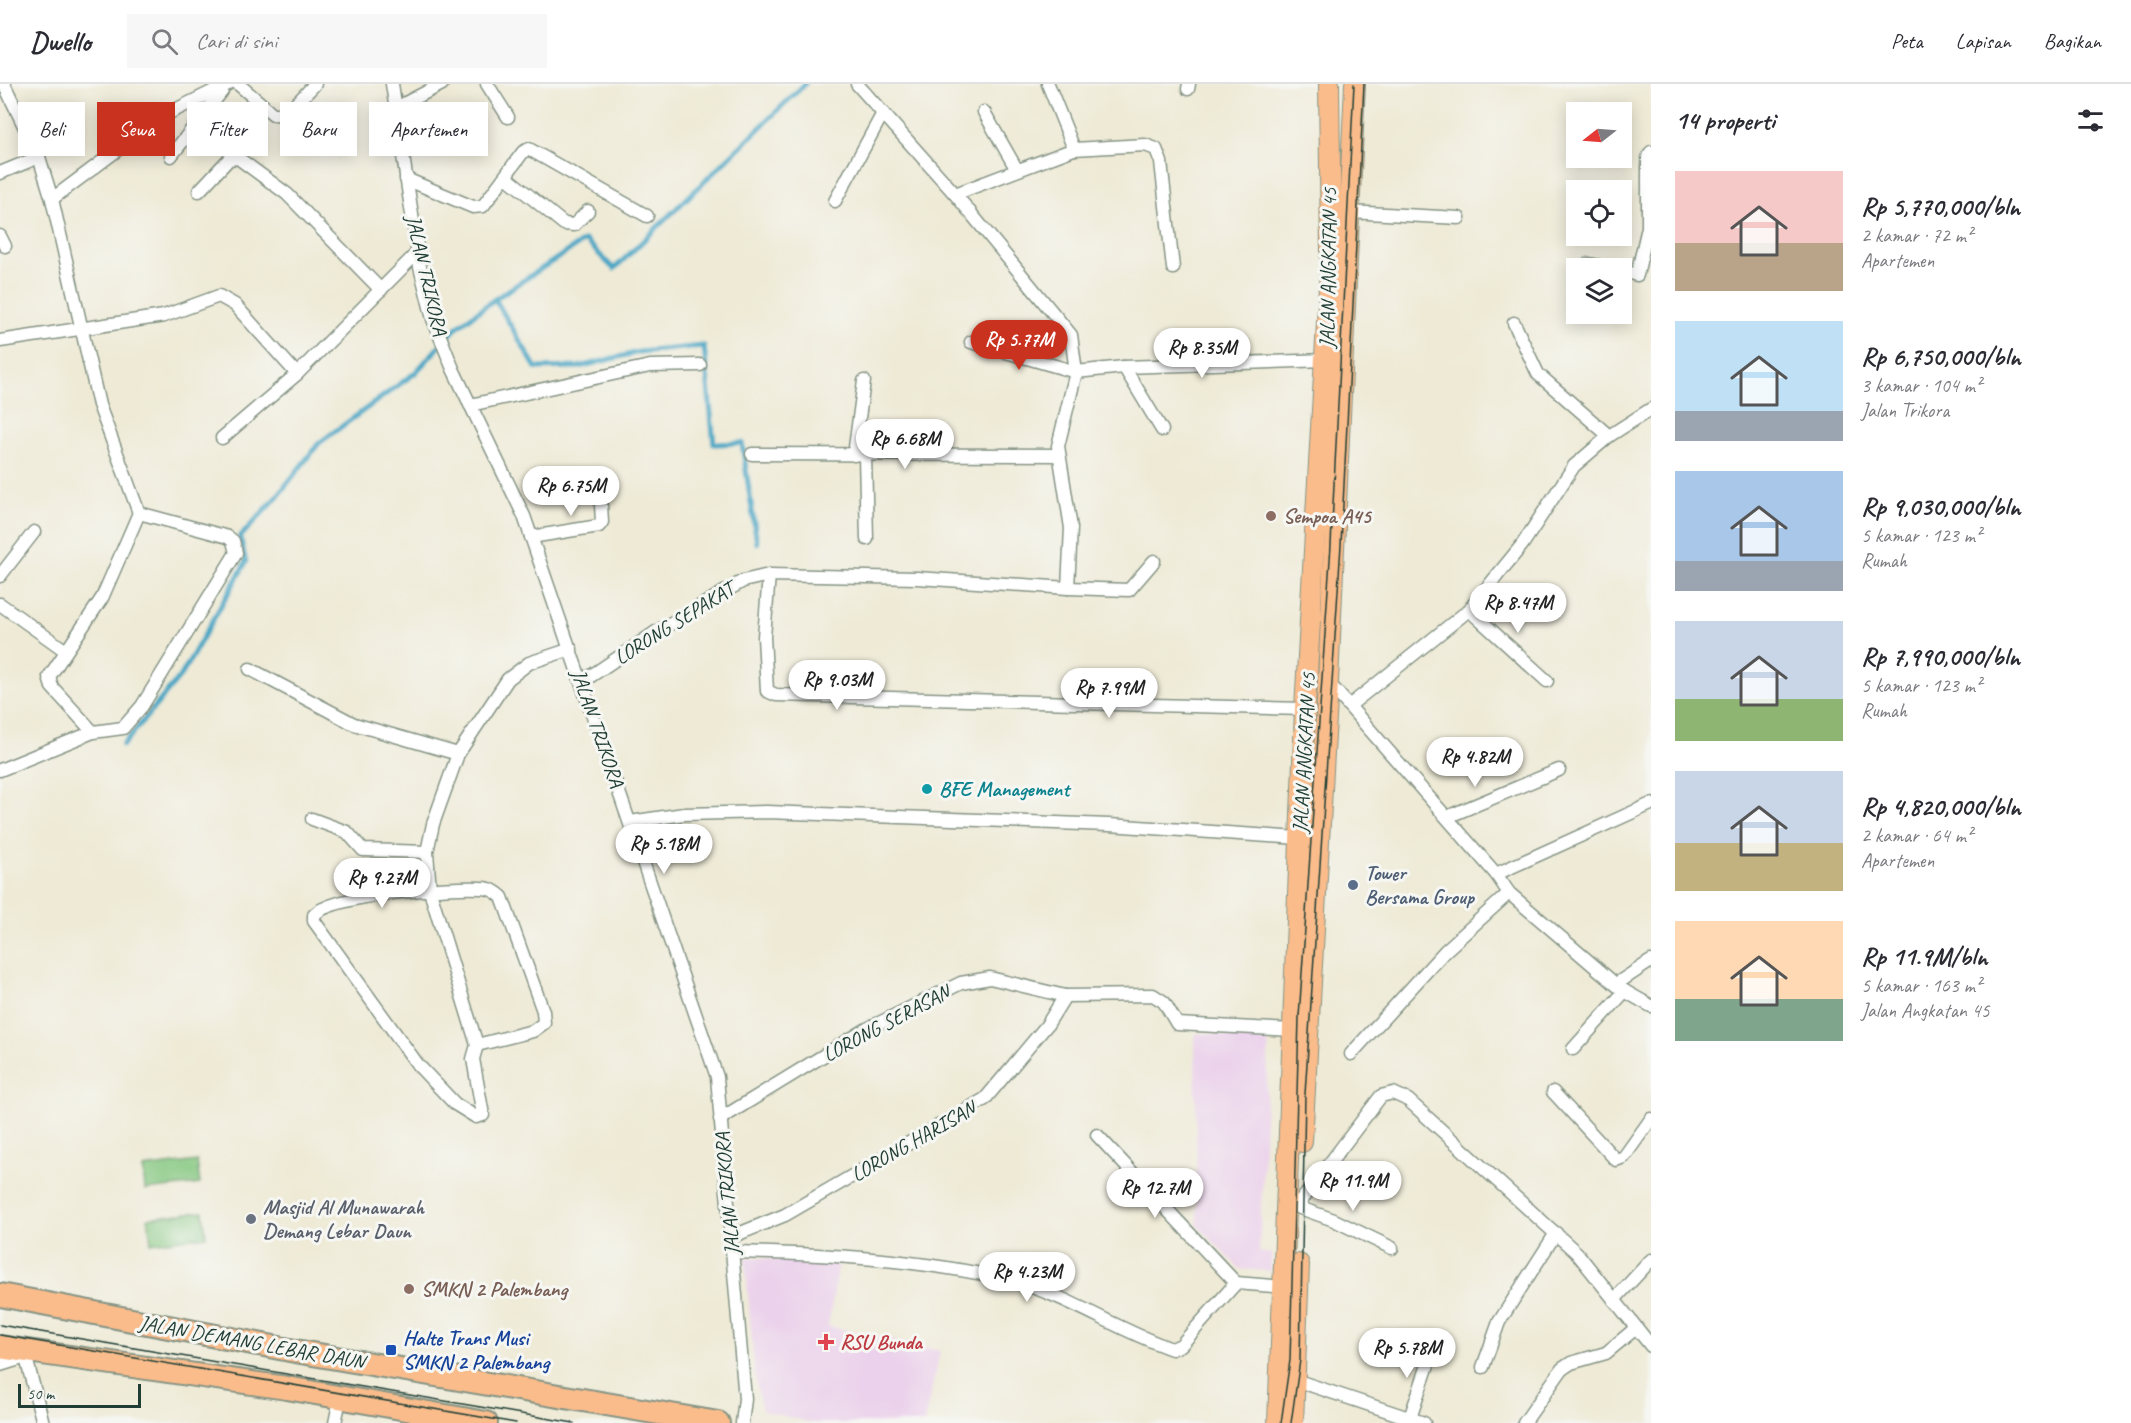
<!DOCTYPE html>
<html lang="id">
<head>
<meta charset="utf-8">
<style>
  body { margin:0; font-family:Caveat,sans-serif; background:#f7f7f7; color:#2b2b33; height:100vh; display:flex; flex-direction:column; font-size:22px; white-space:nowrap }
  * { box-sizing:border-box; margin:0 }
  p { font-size:20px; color:#7c7c81 }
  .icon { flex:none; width:33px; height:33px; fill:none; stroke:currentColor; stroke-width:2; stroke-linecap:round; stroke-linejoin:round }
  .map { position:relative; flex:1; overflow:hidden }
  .drawer { display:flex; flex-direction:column; background:#fff; width:480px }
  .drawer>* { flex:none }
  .top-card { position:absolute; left:18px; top:18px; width:570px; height:54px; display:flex; gap:12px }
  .needle { width:39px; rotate:253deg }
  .fabs { position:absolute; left:1566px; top:18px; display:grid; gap:12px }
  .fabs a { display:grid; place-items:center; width:66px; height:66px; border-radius:0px; background:#fff; box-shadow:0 3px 15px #0003; font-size:30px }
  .scale { position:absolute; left:18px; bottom:15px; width:123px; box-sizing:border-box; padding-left:6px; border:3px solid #1f3d34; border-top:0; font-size:16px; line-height:21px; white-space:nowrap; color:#1f3d34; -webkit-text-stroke:4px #f6f6f2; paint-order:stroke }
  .price { position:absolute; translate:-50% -51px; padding:0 14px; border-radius:21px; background:#fff; color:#222; font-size:20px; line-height:39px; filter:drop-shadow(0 2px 3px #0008) }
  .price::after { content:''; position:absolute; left:50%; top:36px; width:18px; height:14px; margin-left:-9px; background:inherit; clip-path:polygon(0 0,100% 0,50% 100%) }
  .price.selected { background:#c8321e; color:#fff }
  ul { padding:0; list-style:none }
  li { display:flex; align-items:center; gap:18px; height:150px; padding:0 24px }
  li span { display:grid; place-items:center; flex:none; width:168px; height:120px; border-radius:0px; color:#555 }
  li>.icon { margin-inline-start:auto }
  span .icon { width:72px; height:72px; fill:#fffc; stroke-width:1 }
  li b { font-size:26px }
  h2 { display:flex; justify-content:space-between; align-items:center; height:72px; padding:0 24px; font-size:26px }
  .chip { padding:0 21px; border-radius:0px; background:#fff; box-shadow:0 3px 15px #0003; font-size:21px; line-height:54px }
  .chip.selected { background:#c8321e; color:#fff }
  header { display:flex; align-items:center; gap:36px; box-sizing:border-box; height:84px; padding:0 30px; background:#fff; border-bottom:2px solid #e1e1e2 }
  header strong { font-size:28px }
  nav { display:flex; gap:33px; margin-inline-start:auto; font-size:21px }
  .search { width:420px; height:54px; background:#f7f7f7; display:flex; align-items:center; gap:15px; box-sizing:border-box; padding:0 21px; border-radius:0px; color:#7c7c81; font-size:22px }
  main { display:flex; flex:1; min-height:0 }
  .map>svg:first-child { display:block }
  .built { fill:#ebd1eb }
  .green { fill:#85c780; stroke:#52825a; stroke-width:1.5 }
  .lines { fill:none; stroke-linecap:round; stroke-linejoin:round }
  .stream { stroke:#46a6c5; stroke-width:5 }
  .street-casing { stroke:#869485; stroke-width:15 }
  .primary-casing { stroke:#869485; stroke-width:22 }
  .highway-casing { stroke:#869485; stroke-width:26 }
  .street { stroke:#fff; stroke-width:12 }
  .primary { stroke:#fabc8b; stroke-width:20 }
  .highway { stroke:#fabc8b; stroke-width:22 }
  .tram { stroke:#1f3d34; stroke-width:1.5 }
  .education-dot { fill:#8d6e63; stroke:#f6f6f2; stroke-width:2 }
  .culture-dot { fill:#0f9aa8; stroke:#f6f6f2; stroke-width:2 }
  .service-dot { fill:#5c6f8a; stroke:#f6f6f2; stroke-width:2 }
  .worship-dot { fill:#6b7280; stroke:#f6f6f2; stroke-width:2 }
  .health-dot { fill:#e0444e; stroke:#f6f6f2; stroke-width:2 }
  .transit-dot { fill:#1a4fb4; stroke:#f6f6f2; stroke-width:2 }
  .labels { text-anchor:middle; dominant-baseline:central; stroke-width:6; stroke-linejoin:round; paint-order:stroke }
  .street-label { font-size:21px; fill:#1f3d34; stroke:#f6f6f2 }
  .education-label { font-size:21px; font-weight:bold; fill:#785e54; stroke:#f6f6f2; text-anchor:start }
  .culture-label { font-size:21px; font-weight:bold; fill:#0d838f; stroke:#f6f6f2; text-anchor:start }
  .service-label { font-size:21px; font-weight:bold; fill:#4e5e75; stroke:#f6f6f2; text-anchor:start }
  .worship-label { font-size:21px; font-weight:bold; fill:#5b616d; stroke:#f6f6f2; text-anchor:start }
  .transit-label { font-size:21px; font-weight:bold; fill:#164399; stroke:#f6f6f2; text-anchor:start }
  .health-label { font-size:21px; font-weight:bold; fill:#be3a42; stroke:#f6f6f2; text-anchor:start }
</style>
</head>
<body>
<header>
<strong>Dwello</strong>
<div class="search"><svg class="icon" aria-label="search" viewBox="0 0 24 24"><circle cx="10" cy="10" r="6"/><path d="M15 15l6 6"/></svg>Cari di sini</div>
<nav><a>Peta</a><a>Lapisan</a><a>Bagikan</a></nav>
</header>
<main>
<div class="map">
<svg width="1651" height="1339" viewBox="0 0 1651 1339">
  <rect width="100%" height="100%" fill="#f6f6f2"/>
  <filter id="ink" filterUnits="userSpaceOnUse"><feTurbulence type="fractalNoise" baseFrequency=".0167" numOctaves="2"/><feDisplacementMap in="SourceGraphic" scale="12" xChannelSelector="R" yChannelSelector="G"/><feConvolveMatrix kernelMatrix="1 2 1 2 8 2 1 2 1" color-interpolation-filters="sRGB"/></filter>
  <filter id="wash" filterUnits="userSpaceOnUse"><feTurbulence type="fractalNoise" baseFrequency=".008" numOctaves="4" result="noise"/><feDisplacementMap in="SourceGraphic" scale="24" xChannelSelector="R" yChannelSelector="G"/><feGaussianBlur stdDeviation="1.35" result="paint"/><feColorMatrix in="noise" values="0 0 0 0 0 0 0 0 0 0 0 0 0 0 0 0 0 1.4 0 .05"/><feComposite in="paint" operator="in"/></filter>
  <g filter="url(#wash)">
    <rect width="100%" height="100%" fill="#eeead6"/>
    <g class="built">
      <path d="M 1195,949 L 1269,953 L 1259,1168 L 1272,1170 L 1270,1187 L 1240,1185 L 1197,1141 Z"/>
      <path d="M 745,1173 L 839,1179 L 828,1242 L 940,1267 L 924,1339 L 814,1339 L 762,1327 L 755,1293 Z"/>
    </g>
    <g class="green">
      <path d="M 197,1077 L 200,1100 L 145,1106 L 143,1084 Z"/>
      <path d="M 203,1127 L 206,1152 L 151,1159 L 148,1134 Z"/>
    </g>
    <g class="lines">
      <g class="stream">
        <path d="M 495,215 L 585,156 L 614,185 L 805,0"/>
        <path d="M 123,661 L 182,590 L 246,478 L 240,453 L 276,414 L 319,359 L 415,289 L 457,243 L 495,215 L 536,284 L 579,283 L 639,268 L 704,262 L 714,360 L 742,359 L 757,459"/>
      </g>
    </g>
  </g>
  <g filter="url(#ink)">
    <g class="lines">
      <defs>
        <g id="street">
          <path d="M 238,0 L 273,30 C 288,33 305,10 315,0"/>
          <path d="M 392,0 L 420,183 L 433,235 L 453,285 L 524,432 L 717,993 L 745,1315 L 742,1339"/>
          <path d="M 487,0 L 508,33"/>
          <path d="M 857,0 L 955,110 L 1071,251 L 1076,288 L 1058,362 L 1071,444 L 1068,504 L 917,494 L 769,491 L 764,553 L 767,607 L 776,611 L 1305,625"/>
          <path d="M 1048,0 L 1074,65"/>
          <path d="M 1188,5 L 1189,0"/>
          <path d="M 396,24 L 442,0"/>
          <path d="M 984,28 L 1017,86"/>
          <path d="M 171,72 L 222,7"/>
          <path d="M 0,89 L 39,73"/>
          <path d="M 506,93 L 564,140 L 574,141 L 588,127"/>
          <path d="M 406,95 L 473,123 L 483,122 L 523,68 L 529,65 L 647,132"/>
          <path d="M 199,107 L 229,75 L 238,74 L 287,110 L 381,206"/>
          <path d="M 955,110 L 1074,65 L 1145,61 L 1156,65 L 1161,78 L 1173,184"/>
          <path d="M 52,115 L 163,32 L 228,0"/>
          <path d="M 835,117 L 883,29"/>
          <path d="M 1349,128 L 1459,134"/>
          <path d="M 0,152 L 5,162"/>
          <path d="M 1588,180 L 1610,184"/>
          <path d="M 1622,187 L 1637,191 L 1648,143 L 1648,74 L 1651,68"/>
          <path d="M 1514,239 L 1538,290 L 1609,352"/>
          <path d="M 0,257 L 164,232 L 219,212 L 235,221 L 297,290 L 418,168"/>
          <path d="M 971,258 L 1076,288 L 1124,283 L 1326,276"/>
          <path d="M 1124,283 L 1162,346"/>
          <path d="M 470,321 L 650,282 L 700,281"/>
          <path d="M 222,354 L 297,290"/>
          <path d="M 752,370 L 1058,371"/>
          <path d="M 854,371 L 864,297"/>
          <path d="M 865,371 L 867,455"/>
          <path d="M 531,453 L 599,442 L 602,438 L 600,403"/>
          <path d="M 0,492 L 34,448"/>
          <path d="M 1068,504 L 1129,506 L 1154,477"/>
          <path d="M 0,520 L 66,567"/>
          <path d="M 1469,526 L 1547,597"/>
          <path d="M 250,585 L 354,640 L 458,670"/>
          <path d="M 582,598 L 656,548 L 743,497 L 769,491"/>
          <path d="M 1328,598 L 1496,790 L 1509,809 L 1621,905 L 1651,922"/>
          <path d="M 1349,622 L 1469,526 L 1522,461 L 1574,382 L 1609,352 L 1651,325"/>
          <path d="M 93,648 L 52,603 L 49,593 L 102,514 L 139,429"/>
          <path d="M 0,686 L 93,648 L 123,644 L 142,622 L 236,469 L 233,457 L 228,453 L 139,429 L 99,321 L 52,115 L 39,73 L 4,0"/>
          <path d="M 1447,733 L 1559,686"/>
          <path d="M 312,735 L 347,748 L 363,766 L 427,768"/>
          <path d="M 630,738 L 684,730 L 767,728 L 1109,741 L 1299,754"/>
          <path d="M 1496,790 L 1651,720"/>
          <path d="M 1616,900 L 1651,877"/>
          <path d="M 477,961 L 533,947 L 544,939 L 543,927 L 502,813 C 496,808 491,804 482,804 C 453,802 331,810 314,831 L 314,837 L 418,981 L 455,1020 L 476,1033 L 483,1031 L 473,975 L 477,961 L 430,807 L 427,768 L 433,740 L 458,670 L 508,595 L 529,579 L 571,565"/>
          <path d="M 1573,965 L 1625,907"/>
          <path d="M 1351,970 L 1445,867 L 1509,809"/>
          <path d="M 1553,1008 L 1616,1076 L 1624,1073 L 1651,1035"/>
          <path d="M 720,1035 L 867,945 L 961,899 L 990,894 L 1065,912"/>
          <path d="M 1097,1051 L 1236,1199"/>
          <path d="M 1301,1117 L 1381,1012 L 1393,1009 L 1408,1016 L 1577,1169 L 1651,1262"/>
          <path d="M 1300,1124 L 1334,1136 L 1392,1164"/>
          <path d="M 731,1153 L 785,1131 L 985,1015 L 1047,941 L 1065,912 L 1153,911 L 1164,918 L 1177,940 L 1293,946"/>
          <path d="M 733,1168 C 823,1170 921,1175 1009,1196 C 1066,1210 1116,1246 1172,1265 L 1181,1261 L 1236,1199 L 1284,1203"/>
          <path d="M 1614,1216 L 1651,1176"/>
          <path d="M 24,1266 L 43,1339"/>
          <path d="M 0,1281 L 26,1273"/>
          <path d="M 1483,1283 L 1499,1238 L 1556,1149"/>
          <path d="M 1295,1296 L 1424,1339"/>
          <path d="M 1410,1334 L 1433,1266"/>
          <path d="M 335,1339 L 340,1315"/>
          <path d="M 1524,1339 L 1562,1285 L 1571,1279 L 1606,1269 L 1636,1244"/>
        </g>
        <g id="primary">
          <path d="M 1302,1058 L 1328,598 L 1355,0"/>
          <path d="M 1278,1339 L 1305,625 L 1331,168 L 1329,0"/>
          <path d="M 1293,1339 L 1299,1180"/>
        </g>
        <g id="highway">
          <path d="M 0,1211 L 295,1267 L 718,1339"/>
          <path d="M 0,1263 L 287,1304 L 486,1339"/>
        </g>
      </defs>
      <use href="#street" class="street-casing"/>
      <use href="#primary" class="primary-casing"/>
      <use href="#highway" class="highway-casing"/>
      <use href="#street" class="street"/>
      <use href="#primary" class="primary"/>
      <use href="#highway" class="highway"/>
      <g class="tram">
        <path d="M 0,1241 L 574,1339"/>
        <path d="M 0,1251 L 516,1339"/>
        <path d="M 1281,1339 L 1290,1276 L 1299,933 L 1331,461 L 1354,0"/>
        <path d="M 1291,1339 L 1300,1276 L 1305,1010 L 1341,461 L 1364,0"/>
      </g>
    </g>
  </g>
  <g class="education-dot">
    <circle cx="1271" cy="432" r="6"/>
    <circle cx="409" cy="1205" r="6"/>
  </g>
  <circle class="culture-dot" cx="927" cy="705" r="6"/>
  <circle class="service-dot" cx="1353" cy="801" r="6"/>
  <circle class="worship-dot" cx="251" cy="1135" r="6"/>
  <path class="health-dot" d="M823 1249h6v6h6v6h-6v6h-6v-6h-6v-6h6z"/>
  <rect class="transit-dot" x="385" y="1260" width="12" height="12" rx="3"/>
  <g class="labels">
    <g class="street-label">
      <text transform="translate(1328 184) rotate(-89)">JALAN ANGKATAN 45</text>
      <text transform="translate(427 191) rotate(77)">JALAN TRIKORA</text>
      <text transform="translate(674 539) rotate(-32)">LORONG SEPAKAT</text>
      <text transform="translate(598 644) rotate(71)">JALAN TRIKORA</text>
      <text transform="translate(1304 669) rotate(-87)">JALAN ANGKATAN 45</text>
      <text transform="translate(886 939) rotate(-28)">LORONG SERASAN</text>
      <text transform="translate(913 1057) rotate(-30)">LORONG HARISAN</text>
      <text transform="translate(727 1110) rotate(-95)">JALAN TRIKORA</text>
      <text transform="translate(252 1258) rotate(10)">JALAN DEMANG LEBAR DAUN</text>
    </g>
    <g class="education-label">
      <text x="1283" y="432">Sempoa A45</text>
      <text x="421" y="1205">SMKN 2 Palembang</text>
    </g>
    <g class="culture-label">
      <text x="939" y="705">BFE Management</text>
    </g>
    <g class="service-label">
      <text x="1365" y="789">Tower<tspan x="1365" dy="24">Bersama Group</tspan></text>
    </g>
    <g class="worship-label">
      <text x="263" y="1123">Masjid Al Munawarah<tspan x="263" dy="24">Demang Lebar Daun</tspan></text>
    </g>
    <g class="transit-label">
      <text x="403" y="1254">Halte Trans Musi<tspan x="403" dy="24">SMKN 2 Palembang</tspan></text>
    </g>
    <g class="health-label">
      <text x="840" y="1258">RSU Bunda</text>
    </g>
  </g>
</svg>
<div class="fabs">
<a><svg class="needle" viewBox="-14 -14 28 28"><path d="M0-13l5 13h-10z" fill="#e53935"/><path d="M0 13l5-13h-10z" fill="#7c7c81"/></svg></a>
<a><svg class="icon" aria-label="locate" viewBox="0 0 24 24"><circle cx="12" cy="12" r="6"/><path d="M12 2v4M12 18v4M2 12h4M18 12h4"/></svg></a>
<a><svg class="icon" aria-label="layers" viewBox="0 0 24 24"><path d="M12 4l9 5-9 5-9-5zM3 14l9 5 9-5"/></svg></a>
</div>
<div class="scale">50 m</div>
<b class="price selected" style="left:1019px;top:287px">Rp 5.77M</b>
<b class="price" style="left:1202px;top:295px">Rp 8.35M</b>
<b class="price" style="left:905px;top:386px">Rp 6.68M</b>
<b class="price" style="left:571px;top:433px">Rp 6.75M</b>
<b class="price" style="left:1518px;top:550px">Rp 8.47M</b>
<b class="price" style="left:837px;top:627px">Rp 9.03M</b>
<b class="price" style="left:1109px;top:635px">Rp 7.99M</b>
<b class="price" style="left:1475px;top:704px">Rp 4.82M</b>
<b class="price" style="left:664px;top:791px">Rp 5.18M</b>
<b class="price" style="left:382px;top:825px">Rp 9.27M</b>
<b class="price" style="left:1353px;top:1128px">Rp 11.9M</b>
<b class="price" style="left:1155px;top:1135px">Rp 12.7M</b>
<b class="price" style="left:1027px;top:1219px">Rp 4.23M</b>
<b class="price" style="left:1407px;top:1295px">Rp 5.78M</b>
<div class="top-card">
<a class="chip">Beli</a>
<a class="chip selected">Sewa</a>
<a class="chip">Filter</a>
<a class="chip">Baru</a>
<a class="chip">Apartemen</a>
</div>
</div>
<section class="drawer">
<h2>14 properti<svg class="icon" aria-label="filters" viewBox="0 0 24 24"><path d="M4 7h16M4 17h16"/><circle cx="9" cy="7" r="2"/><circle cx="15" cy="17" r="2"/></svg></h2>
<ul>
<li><span style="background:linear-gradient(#f6c9c9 60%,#b9a48a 0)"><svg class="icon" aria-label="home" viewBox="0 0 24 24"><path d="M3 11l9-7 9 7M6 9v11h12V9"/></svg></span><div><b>Rp 5,770,000/bln</b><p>2 kamar · 72 m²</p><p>Apartemen</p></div></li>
<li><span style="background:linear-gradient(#bfe0f5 75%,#9aa5b1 0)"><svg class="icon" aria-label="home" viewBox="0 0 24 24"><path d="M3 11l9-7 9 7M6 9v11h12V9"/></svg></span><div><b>Rp 6,750,000/bln</b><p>3 kamar · 104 m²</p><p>Jalan Trikora</p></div></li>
<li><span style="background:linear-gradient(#a9c7e8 75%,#9aa5b1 0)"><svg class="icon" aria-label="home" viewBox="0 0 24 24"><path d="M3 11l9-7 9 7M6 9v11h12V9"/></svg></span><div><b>Rp 9,030,000/bln</b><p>5 kamar · 123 m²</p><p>Rumah</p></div></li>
<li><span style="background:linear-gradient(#c9d6e8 65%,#8fb573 0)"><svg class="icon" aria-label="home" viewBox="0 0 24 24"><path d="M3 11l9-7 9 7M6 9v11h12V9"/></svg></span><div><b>Rp 7,990,000/bln</b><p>5 kamar · 123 m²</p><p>Rumah</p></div></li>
<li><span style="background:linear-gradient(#c9d6e8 60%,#c2b280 0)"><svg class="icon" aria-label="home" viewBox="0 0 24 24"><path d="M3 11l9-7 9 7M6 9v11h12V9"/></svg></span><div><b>Rp 4,820,000/bln</b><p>2 kamar · 64 m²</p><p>Apartemen</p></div></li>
<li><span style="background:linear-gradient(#ffd9b3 65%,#7fa58c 0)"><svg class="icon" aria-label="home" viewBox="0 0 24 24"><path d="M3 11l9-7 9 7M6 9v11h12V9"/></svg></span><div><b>Rp 11.9M/bln</b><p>5 kamar · 163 m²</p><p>Jalan Angkatan 45</p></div></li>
</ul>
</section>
</main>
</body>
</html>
